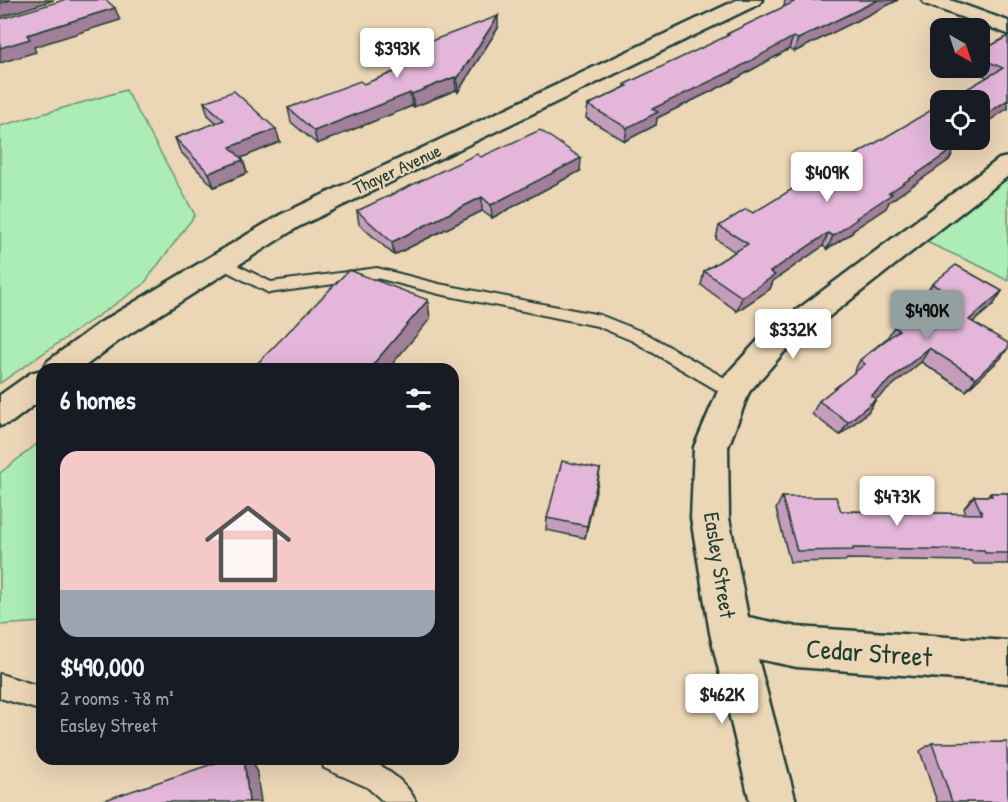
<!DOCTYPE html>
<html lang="en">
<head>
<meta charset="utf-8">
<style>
  body { margin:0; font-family:"Patrick Hand",sans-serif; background:#20242c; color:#f1f3f6; height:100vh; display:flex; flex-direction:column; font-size:22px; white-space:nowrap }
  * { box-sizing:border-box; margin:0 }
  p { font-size:20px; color:#9ea1a6 }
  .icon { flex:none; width:33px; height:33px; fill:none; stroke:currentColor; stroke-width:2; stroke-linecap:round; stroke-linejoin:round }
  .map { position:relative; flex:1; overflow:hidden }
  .panel { position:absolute; left:36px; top:363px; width:423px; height:402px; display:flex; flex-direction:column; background:#171b24; border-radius:18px; box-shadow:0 6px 24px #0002 }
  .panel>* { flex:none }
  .needle { width:39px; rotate:141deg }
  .controls { position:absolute; left:930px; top:18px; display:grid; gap:12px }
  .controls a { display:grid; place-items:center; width:60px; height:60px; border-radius:12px; background:#171b24; box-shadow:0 6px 24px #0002; font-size:30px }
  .price { position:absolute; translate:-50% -51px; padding:0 14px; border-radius:6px; background:#fff; color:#222; font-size:20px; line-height:39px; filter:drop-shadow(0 2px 3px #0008) }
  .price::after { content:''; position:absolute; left:50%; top:36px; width:18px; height:14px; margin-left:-9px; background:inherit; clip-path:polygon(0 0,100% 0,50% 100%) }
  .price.current { background:#92a19f; color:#111 }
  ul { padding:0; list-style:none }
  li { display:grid; align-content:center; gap:12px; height:318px; padding:0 24px }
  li+li { border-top:2px solid #363941 }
  li span { display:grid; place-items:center; height:186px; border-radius:18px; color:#555 }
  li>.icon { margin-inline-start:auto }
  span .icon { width:108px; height:108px; fill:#fffc; stroke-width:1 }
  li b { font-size:26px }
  h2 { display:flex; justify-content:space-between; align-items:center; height:72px; padding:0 24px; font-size:26px }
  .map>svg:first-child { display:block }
  .green { fill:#acedb5; stroke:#669574; stroke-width:1.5 }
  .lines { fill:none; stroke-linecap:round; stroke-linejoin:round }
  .service-casing { stroke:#1f3d34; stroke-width:4 }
  .minor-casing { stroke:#1f3d34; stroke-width:5 }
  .service { fill:#ebd6b5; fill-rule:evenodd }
  .minor { fill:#ebd6b5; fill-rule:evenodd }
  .wall { fill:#c49dbb; stroke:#1f3d34; stroke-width:1.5 }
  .shaded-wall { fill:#a07f98; stroke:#1f3d34; stroke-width:1.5 }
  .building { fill:#e4b6d9; stroke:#1f3d34; stroke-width:1.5 }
  .labels { text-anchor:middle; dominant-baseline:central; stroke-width:4.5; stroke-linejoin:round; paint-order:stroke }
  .far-street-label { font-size:18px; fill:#1f3d34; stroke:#ebd6b5 }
  .street-label { font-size:22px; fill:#1f3d34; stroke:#ebd6b5 }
  .near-street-label { font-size:27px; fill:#1f3d34; stroke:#ebd6b5 }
</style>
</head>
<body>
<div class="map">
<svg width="1008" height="802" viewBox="0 0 1008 802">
  <rect width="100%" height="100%" fill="#ebd6b5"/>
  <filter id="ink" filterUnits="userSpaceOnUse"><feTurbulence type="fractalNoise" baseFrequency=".0167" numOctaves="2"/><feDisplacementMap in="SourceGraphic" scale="12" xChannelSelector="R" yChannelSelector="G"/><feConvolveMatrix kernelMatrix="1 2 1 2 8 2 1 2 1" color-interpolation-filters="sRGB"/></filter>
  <g filter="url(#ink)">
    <g class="green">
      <path d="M 126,90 L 195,215 L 143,285 L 0,383 L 0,126 Z"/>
      <path d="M 1008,171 L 1008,281 L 984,268 L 922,240 Z"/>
      <path d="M 42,440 L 42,622 L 0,625 L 0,473 Z"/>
    </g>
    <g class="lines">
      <defs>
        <g id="service">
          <path d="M 221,257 L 271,282 L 377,268 L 439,284 L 600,315 L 645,333 L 739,386 L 742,391 L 739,396 L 733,398 L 727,396 L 633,341 L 597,326 L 439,294 L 377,278 L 269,293 L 216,266 L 213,262 Z"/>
          <path d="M 0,674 L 42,687 L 42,711 L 0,698 Z"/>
          <path d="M 321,759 C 333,759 347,757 360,759 C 380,761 408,783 416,802 L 384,802 L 367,787 L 324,768 Z"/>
        </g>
        <g id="minor">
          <path d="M 737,0 L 762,0 L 759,4 L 298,227 L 120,340 L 81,369 L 43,369 L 48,361 L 98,324 L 280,215 Z"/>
          <path d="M 922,0 L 950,0 L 1008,21 L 1008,34 L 925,4 Z"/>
          <path d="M 1008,157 L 1008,176 L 784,352 L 749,392 L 728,447 L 729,518 L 748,617 L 797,627 L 1008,641 L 1008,683 L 797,667 L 758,659 L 796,802 L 750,802 L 710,633 L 691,518 L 694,447 L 724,377 L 762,336 L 999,159 Z"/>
          <path d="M 42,370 L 42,399 L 12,422 L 0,426 L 0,395 L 31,373 Z"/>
        </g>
      </defs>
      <use href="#service" class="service-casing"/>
      <use href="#minor" class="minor-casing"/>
      <use href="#service" class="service"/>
      <use href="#minor" class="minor"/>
    </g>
    <g class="wall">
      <path d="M 785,0 L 898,0 L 794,52 L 789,49 L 730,82 L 657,118 L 656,125 L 625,141 L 586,118 L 588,105 L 625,87 L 625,84 L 726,37 L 727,34 L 784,7 Z"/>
      <path d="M 498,28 L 458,92 L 456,90 L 414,107 L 412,106 L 317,144 L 291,122 L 288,108 L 364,84 L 417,63 L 413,61 L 412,48 Z"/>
      <path d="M 1008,36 L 1008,108 L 987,77 L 968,68 L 980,68 L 980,52 Z"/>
      <path d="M 204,102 L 280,142 L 241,158 L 243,160 L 247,173 L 214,187 L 180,151 L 175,138 L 217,123 L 208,115 Z"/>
      <path d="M 952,145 L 956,147 L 949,160 L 889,202 L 886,208 L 853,230 L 852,233 L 827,249 L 823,246 L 773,281 L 770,289 L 737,311 L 701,285 L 704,271 L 735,252 L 716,239 L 719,226 L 753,213 L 838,165 Z"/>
      <path d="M 481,157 L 580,171 L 492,218 L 482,211 L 394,255 L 359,224 L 357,211 Z"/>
      <path d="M 932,284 L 1002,291 L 993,305 L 973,322 L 1001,358 L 966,391 L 921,362 L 876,399 L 868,412 L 840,435 L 812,414 L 819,401 L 853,374 L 860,360 L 887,338 L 894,327 L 928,299 L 924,297 Z"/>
      <path d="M 600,469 L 585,538 L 546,530 L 547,518 Z"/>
      <path d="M 990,493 L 1008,493 L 1008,564 L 974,564 L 972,561 L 847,559 L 845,561 L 790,562 L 776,509 L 782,497 L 841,511 L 966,514 L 964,508 L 974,496 L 987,496 Z"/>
      <path d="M 932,743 L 1008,802 L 937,802 L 920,751 Z"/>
    </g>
    <g class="shaded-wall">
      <path d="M 10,0 L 54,0 L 0,17 L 0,3 Z"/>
      <path d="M 878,0 L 898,0 L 794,52 L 798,39 Z"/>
      <path d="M 115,8 L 120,20 L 34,47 L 36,52 L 0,63 L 0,48 L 27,35 Z"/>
      <path d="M 498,16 L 498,28 L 458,92 L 457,79 Z"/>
      <path d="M 793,37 L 789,49 L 730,82 L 657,118 L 656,125 L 625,141 L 627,128 L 652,109 Z"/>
      <path d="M 455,77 L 456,90 L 414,107 L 412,94 Z"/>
      <path d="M 410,93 L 412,106 L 317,144 L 314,131 Z"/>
      <path d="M 1008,100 L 1008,108 L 980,127 L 980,118 Z"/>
      <path d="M 276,129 L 280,142 L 234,161 L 230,147 Z"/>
      <path d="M 947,140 L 960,140 L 937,155 L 944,141 Z"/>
      <path d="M 956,147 L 949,160 L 889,202 L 886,208 L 853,230 L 852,233 L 827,249 L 833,236 L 889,193 Z"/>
      <path d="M 581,158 L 580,171 L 492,218 L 491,205 Z"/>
      <path d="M 243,160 L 247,173 L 214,187 L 209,173 Z"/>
      <path d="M 482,197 L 482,211 L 394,255 L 392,242 Z"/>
      <path d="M 828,233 L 823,246 L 773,281 L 770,289 L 737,311 L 742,297 L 770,272 Z"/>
      <path d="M 1002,291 L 993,305 L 960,333 L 969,320 Z"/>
      <path d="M 428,300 L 430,319 L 388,369 L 369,369 Z"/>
      <path d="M 929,348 L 921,362 L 864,409 L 871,396 Z"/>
      <path d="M 1008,348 L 1001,358 L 966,391 L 976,378 Z"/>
      <path d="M 876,399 L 868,412 L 840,435 L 848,422 Z"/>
      <path d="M 600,469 L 598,482 L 585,538 L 587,526 Z"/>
      <path d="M 244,759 L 249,759 L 256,767 L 261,802 L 249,802 Z"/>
    </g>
    <g class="building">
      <path d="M 0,0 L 10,0 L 0,3 Z"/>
      <path d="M 64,0 L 106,0 L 115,8 L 27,35 L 30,39 L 0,48 L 0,19 Z"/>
      <path d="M 790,0 L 878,0 L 798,39 L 793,37 L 734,70 L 652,109 L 658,112 L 627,128 L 588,105 L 628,86 L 625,84 L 729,35 L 727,34 L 794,2 Z"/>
      <path d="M 498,16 L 457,79 L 455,77 L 412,94 L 410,93 L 314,131 L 288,108 L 360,81 L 364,84 L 428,59 L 412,48 Z"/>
      <path d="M 1008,36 L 1008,100 L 980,118 L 980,100 L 948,100 L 1003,68 L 980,58 L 980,52 Z"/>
      <path d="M 234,91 L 276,129 L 230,147 L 243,160 L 209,173 L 175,138 L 224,120 L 204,102 Z"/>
      <path d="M 940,105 L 940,140 L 947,140 L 944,141 L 956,147 L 889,193 L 892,194 L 856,218 L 857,219 L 833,236 L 828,233 L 770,272 L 775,275 L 742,297 L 704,271 L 748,244 L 719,226 L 746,209 L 753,213 L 835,163 L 838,165 Z"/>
      <path d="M 540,130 L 581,158 L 491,205 L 482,197 L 392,242 L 357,211 L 477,154 L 481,157 Z"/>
      <path d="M 956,265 L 1002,291 L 969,320 L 1008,343 L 1008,348 L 976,378 L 929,348 L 871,396 L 876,399 L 848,422 L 819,401 L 865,364 L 860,360 L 899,330 L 894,327 L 941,289 L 932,284 Z"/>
      <path d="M 349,270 L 428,300 L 369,369 L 252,369 Z"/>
      <path d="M 562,461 L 600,469 L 587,526 L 547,518 Z"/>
      <path d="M 990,493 L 1008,493 L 1008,553 L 985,553 L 984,550 L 853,548 L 853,550 L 797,551 L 782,497 L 836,497 L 841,511 L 982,514 L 974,496 L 992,496 Z"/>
      <path d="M 1007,742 L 1008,802 L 952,802 L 932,743 Z"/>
      <path d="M 227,759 L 244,759 L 249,802 L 99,802 Z"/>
    </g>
  </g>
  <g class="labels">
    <g class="far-street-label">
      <text transform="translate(397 169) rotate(-25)">Thayer Avenue</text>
    </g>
    <g class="street-label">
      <text transform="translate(720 565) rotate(81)">Easley Street</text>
    </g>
    <g class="near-street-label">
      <text transform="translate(869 652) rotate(4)">Cedar Street</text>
    </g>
  </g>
</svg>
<div class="controls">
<a><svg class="needle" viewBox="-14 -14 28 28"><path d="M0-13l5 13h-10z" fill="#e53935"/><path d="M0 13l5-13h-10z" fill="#9ea1a6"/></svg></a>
<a><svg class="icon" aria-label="locate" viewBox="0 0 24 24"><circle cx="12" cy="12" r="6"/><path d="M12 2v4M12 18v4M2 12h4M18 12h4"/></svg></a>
</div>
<b class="price" style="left:397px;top:79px">$393K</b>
<b class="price" style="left:827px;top:203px">$409K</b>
<b class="price current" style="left:927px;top:341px">$490K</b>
<b class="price" style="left:793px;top:360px">$332K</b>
<b class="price" style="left:897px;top:527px">$473K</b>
<b class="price" style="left:722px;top:725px">$462K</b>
<section class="panel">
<h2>6 homes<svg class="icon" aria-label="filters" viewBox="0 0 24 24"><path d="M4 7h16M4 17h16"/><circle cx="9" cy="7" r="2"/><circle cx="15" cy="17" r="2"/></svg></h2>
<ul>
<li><span style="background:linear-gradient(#f6c9c9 75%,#9aa5b1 0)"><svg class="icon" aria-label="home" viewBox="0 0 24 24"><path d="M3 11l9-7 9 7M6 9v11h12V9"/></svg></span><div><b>$490,000</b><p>2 rooms · 78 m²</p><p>Easley Street</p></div></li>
</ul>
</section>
</div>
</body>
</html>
